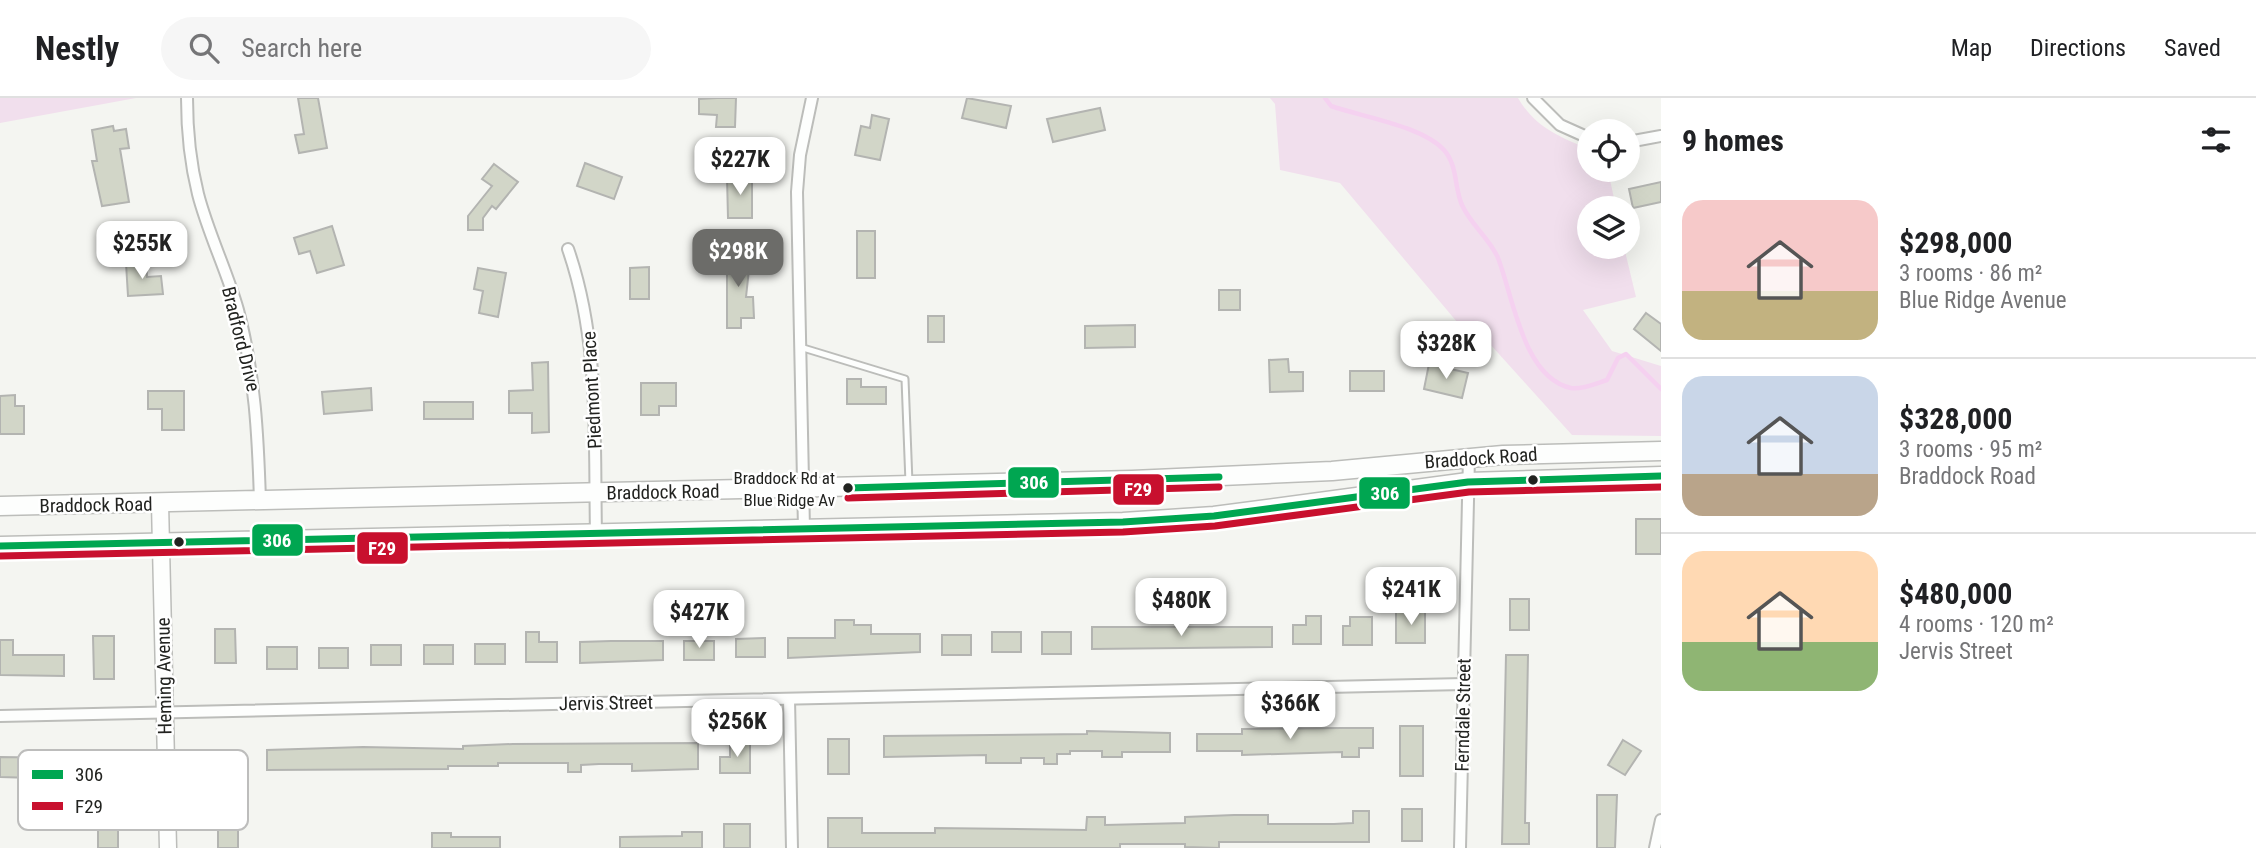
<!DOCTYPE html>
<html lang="en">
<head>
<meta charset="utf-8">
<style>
  body { margin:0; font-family:"Roboto Condensed",sans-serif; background:#f6f6f6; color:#202124; height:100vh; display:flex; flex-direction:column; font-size:26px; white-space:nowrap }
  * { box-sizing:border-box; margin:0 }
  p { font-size:23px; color:#757577 }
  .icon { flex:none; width:38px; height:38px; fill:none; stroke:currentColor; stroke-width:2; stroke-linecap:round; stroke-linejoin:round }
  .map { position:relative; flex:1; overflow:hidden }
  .side { display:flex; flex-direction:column; background:#fff; width:595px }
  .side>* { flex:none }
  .buttons { position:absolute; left:1577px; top:21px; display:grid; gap:14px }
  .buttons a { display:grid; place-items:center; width:63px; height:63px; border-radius:50%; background:#fff; box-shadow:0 7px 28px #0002; font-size:35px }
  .price { position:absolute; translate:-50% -60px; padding:0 16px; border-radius:14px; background:#fff; color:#222; font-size:23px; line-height:46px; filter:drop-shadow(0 2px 4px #0008) }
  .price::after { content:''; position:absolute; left:50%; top:42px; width:21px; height:16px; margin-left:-10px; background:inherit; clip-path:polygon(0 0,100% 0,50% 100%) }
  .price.on { background:#6c6c69; color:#fff }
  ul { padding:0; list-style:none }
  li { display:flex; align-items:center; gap:21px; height:175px; padding:0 21px }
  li+li { border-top:2px solid #e0e0e0 }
  li span { display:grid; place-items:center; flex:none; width:196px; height:140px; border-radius:21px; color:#555 }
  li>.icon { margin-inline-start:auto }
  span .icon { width:84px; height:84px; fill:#fffc; stroke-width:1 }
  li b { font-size:30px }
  h2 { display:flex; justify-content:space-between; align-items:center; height:84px; padding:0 21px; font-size:30px }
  header { display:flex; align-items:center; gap:42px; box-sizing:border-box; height:98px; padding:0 35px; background:#fff; border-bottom:2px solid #e0e0e0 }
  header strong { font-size:33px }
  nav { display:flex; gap:38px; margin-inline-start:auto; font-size:24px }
  .search { width:490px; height:63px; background:#f6f6f6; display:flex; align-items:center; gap:18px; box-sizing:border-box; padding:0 24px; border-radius:38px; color:#757577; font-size:26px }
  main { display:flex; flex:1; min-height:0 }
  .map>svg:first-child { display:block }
  .green { fill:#f1dfed }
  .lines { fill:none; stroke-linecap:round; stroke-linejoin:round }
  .stream { stroke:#f5d1f0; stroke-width:4.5 }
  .building { fill:#d2d6c8; stroke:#b3b4b1; stroke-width:2 }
  .lane-casing { stroke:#bcbdba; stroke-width:9 }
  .street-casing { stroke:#bcbdba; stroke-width:14 }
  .secondary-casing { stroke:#bcbdba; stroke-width:19 }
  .primary-casing { stroke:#bcbdba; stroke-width:21 }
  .lane { stroke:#fdfefd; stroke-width:5 }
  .street { stroke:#fdfefd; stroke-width:10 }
  .secondary { stroke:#fdfefd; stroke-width:16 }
  .primary { stroke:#fdfefd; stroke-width:18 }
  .bus-1-casing { stroke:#fff; stroke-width:12 }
  .bus-2-casing { stroke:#fff; stroke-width:12 }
  .bus-1 { stroke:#00a651; stroke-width:7 }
  .bus-2 { stroke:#c8102e; stroke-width:7 }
  .bus-dot { fill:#222320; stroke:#fff; stroke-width:2.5 }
  .labels { text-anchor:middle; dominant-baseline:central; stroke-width:5; stroke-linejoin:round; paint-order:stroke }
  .bus-label { font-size:17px; fill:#222320; stroke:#fff; text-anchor:end }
  .street-label { font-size:19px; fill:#222320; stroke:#fff }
  .key { fill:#fff; stroke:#bdbdbc; stroke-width:2 }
  .key-label { font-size:19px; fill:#222320 }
  .line-badge { stroke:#fff; stroke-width:2.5 }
  .badge-label { font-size:19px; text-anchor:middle; font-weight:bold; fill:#fff }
</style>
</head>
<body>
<header>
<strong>Nestly</strong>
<div class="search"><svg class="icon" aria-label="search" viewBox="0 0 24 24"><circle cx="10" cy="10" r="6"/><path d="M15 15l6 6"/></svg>Search here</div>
<nav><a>Map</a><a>Directions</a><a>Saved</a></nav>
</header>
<main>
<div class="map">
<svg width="1661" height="750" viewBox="0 0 1661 750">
  <rect width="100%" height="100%" fill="#f4f5f1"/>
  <g class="green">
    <path d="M 0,0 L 136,0 L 0,25 Z"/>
    <path d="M 1270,0 L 1518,0 C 1535,29 1559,39 1589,51 L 1589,72 L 1608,72 L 1616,110 L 1589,110 L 1589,149 L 1624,149 L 1636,199 L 1583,212 L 1612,253 L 1661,268 L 1661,338 L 1572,337 L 1480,235 L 1468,237 L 1340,85 L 1280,72 L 1275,6 Z"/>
  </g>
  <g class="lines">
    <path class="stream" d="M 1325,0 L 1331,8 C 1363,19 1422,28 1444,52 C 1458,68 1454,89 1462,107 C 1471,127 1490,141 1498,160 C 1513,198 1523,280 1571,290 C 1582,292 1597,285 1607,282 L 1618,260 L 1626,256 L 1661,291"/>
  </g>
  <g class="building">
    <path d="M 298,0 L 318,0 L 327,50 L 299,55 L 295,37 L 304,36 Z"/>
    <path d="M 717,0 L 736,0 L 735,29 L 716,29 L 717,17 L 699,16 L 699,1 Z"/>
    <path d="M 967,0 L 1011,8 L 1006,30 L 962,20 Z"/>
    <path d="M 1100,10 L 1105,32 L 1053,44 L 1047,21 Z"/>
    <path d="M 872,17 L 889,21 L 880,62 L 855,57 L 861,28 L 870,30 Z"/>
    <path d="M 113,28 L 114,33 L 126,31 L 129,50 L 120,51 L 129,104 L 102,108 L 92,63 L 97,63 L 92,32 Z"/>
    <path d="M 585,65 L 622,79 L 614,101 L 577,88 Z"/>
    <path d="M 494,66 L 518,84 L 496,111 L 492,108 L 483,120 L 483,132 L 468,132 L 468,118 L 492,88 L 482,81 Z"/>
    <path d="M 727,79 L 752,79 L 752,120 L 728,120 Z"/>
    <path d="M 1661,84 L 1661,104 L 1633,110 L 1629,91 Z"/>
    <path d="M 332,128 L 344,167 L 317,175 L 310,153 L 299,156 L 294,140 Z"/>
    <rect x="857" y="133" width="18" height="47"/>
    <path d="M 727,153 L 751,153 L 746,199 L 753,199 L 754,220 L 741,220 L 741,230 L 727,230 Z"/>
    <path d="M 146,163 L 147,179 L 161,178 L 163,196 L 128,198 L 126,165 Z"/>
    <path d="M 649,169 L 649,201 L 630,201 L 630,170 Z"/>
    <path d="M 478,170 L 506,175 L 498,219 L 479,215 L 483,193 L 474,191 Z"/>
    <rect x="1219" y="192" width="21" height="20"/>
    <path d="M 1646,215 L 1661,226 L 1661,253 L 1634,231 Z"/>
    <rect x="928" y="218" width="16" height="26"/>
    <path d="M 1135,227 L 1135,249 L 1085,250 L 1085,228 Z"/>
    <rect x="1407" y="244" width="16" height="21"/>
    <path d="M 1288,261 L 1289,274 L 1303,274 L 1303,293 L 1270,294 L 1269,262 Z"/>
    <path d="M 548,264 L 549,334 L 532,335 L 532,315 L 509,315 L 509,293 L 533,292 L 532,265 Z"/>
    <path d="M 1429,266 L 1468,275 L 1462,300 L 1424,291 Z"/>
    <rect x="1350" y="273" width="34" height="20"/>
    <path d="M 847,281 L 861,281 L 861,289 L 886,289 L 886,306 L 847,306 Z"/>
    <path d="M 641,285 L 676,285 L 676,308 L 659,308 L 659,317 L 641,317 Z"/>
    <path d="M 371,290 L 372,312 L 324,316 L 322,294 Z"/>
    <path d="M 148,293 L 184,293 L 184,332 L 162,332 L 162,311 L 148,311 Z"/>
    <path d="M 15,297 L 15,308 L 24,308 L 24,336 L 0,336 L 0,298 Z"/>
    <rect x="424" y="304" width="49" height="17"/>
    <rect x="1636" y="421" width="25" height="35"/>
    <rect x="1510" y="501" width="19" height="31"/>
    <rect x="1396" y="513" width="29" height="32"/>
    <path d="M 1306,518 L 1321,518 L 1321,546 L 1293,546 L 1293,527 L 1306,527 Z"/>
    <path d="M 1350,519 L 1372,519 L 1372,547 L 1343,547 L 1343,528 L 1350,528 Z"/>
    <path d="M 835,522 L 854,522 L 854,527 L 871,527 L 871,536 L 920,536 L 920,554 L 788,560 L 788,540 L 835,540 Z"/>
    <path d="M 1092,529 L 1272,529 L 1272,549 L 1092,551 Z"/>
    <path d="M 215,531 L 235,531 L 236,565 L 215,565 Z"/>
    <path d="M 526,534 L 539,534 L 539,544 L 557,544 L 557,564 L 526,564 Z"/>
    <rect x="992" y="534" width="29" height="20"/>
    <rect x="1042" y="534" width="29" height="22"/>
    <rect x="942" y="537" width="29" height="20"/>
    <path d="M 93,538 L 114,538 L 114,581 L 94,581 Z"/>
    <path d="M 765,540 L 765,559 L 736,559 L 736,541 Z"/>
    <path d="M 0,542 L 13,542 L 13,557 L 64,557 L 64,578 L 0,577 Z"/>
    <path d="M 611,543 L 663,543 L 663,562 L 580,565 L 580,544 Z"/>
    <rect x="684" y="543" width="30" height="19"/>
    <rect x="475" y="546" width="30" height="20"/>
    <rect x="371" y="547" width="30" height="20"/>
    <rect x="424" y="547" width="29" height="19"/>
    <rect x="267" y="549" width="30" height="22"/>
    <rect x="319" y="550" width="29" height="20"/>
    <path d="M 1506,557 L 1528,557 L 1525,725 L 1529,725 L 1529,746 L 1502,746 Z"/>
    <rect x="1400" y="628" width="23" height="50"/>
    <path d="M 1342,630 L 1373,630 L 1373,650 L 1359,650 L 1359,659 L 1342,659 L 1342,654 L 1242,657 L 1242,653 L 1197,653 L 1197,636 L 1242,636 L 1242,631 Z"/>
    <path d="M 1087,633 L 1170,635 L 1170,654 L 1122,654 L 1122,659 L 1102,659 L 1102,653 L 1070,653 L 1070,656 L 1057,656 L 1057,666 L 1044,666 L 1044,660 L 1021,660 L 1021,665 L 986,665 L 986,657 L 884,659 L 884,638 L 1087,636 Z"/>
    <rect x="828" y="641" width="21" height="35"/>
    <path d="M 1623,642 L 1641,653 L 1625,677 L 1608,667 Z"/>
    <path d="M 730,643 L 750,643 L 750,675 L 720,675 L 720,659 L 730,659 Z"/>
    <path d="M 698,645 L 698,671 L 632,673 L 632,666 L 599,666 L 581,667 L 581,674 L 568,674 L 568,665 L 498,665 L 498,668 L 448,668 L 448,671 L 267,672 L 267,652 L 363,649 L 463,651 L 463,648 L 513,646 Z"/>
    <path d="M 0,659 L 68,660 L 68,680 L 55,680 L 55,691 L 34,691 L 34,680 L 0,679 Z"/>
    <path d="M 1597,697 L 1617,697 L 1615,750 L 1597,750 Z"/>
    <rect x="1402" y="711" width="20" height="32"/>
    <path d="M 1353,713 L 1369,713 L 1369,744 L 1219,744 L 1219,750 L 1185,749 L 1185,746 L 1120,746 L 1120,750 L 828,750 L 828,720 L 862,720 L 862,735 L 935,735 L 935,730 L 1086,732 L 1087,719 L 1105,719 L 1105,727 L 1185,725 L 1185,719 L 1234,717 L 1268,717 L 1268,726 L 1334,726 L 1353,725 Z"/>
    <rect x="724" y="726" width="26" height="24"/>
    <rect x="218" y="727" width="20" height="23"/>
    <rect x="98" y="732" width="20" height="18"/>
    <path d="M 682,734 L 702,734 L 702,750 L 620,750 L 620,739 L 682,738 Z"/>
    <path d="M 432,735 L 451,735 L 451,739 L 500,739 L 500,750 L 432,750 Z"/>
  </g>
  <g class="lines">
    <defs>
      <path id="lane" d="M 800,249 L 905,281 L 909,385"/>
      <g id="street">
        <path d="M 187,0 C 187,32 190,64 198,96 C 208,135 227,173 238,212 C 255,276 258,338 260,403"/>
        <path d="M 1533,0 L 1560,27 L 1589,40"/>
        <path d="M 1628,44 L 1661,38"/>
        <path d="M 568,151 C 600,243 594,339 596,436"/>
        <path d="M 804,431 L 797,94 L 800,57 L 812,0"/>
        <path d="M 789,601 L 792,750"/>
        <path d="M 0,618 L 1464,586"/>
        <path d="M 1460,750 L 1469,359"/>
        <path d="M 1655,750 L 1661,722"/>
      </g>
      <path id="secondary" d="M 160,405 L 168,750"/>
      <g id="primary">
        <path d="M 0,408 L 1132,382 L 1332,373 L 1503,357 L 1661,353"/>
        <path d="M 0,448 L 1123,424 L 1214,418 L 1468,384 L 1661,378"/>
      </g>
    </defs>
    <use href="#lane" class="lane-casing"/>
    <use href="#street" class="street-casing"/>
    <use href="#secondary" class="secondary-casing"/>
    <use href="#primary" class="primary-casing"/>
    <use href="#lane" class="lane"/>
    <use href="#street" class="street"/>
    <use href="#secondary" class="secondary"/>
    <use href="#primary" class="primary"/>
    <defs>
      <g id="bus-1">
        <path d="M 848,390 L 1219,379"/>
        <path d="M 0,448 L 1123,424 L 1214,418 L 1468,384 L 1661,378"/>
      </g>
      <g id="bus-2">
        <path d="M 848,400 L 1219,389"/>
        <path d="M 0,458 L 1123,434 L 1215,428 L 1469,394 L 1661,389"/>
      </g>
    </defs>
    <use href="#bus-1" class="bus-1-casing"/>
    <use href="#bus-2" class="bus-2-casing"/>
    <use href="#bus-1" class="bus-1"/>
    <use href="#bus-2" class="bus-2"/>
  </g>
  <g class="bus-dot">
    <circle cx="1533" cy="382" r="6"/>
    <circle cx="848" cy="390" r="6"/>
    <circle cx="179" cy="444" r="6"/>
  </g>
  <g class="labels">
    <g class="bus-label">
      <text x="835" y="380">Braddock Rd at<tspan x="835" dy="22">Blue Ridge Av</tspan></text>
    </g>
    <g class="street-label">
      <text transform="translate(241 241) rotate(76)">Bradford Drive</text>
      <text transform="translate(592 292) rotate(-93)">Piedmont Place</text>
      <text transform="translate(1481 360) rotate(-4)">Braddock Road</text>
      <text transform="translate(663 394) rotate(-1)">Braddock Road</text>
      <text transform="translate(96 407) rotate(-1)">Braddock Road</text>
      <text transform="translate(164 578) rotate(-91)">Heming Avenue</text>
      <text transform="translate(606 605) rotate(-1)">Jervis Street</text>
      <text transform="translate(1463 617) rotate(-89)">Ferndale Street</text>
    </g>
  </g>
  <rect x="18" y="652" width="230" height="80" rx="10" class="key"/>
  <rect x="32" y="672" width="31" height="9" fill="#00a651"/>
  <rect x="32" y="704" width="31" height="8" fill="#c8102e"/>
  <g class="key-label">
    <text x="75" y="683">306</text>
    <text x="75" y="715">F29</text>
  </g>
  <g class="line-badge">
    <rect x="1007" y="368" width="53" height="33" rx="7" fill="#00a651"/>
    <rect x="1112" y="375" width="53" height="33" rx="7" fill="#c8102e"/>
    <rect x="1358" y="378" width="53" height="34" rx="7" fill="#00a651"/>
    <rect x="251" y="425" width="53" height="34" rx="7" fill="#00a651"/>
    <rect x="356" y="433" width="53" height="34" rx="7" fill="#c8102e"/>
  </g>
  <g class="badge-label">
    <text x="1034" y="391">306</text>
    <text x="1138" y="398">F29</text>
    <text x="1385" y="402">306</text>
    <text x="277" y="449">306</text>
    <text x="382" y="457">F29</text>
  </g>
</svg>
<div class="buttons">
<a><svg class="icon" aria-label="locate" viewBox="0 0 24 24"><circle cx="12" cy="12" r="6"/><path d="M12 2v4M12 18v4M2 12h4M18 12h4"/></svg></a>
<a><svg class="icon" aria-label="layers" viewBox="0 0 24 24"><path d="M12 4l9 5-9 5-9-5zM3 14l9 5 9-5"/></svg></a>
</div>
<b class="price" style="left:740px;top:99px">$227K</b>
<b class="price" style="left:142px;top:183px">$255K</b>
<b class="price on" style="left:738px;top:191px">$298K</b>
<b class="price" style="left:1446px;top:283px">$328K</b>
<b class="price" style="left:1411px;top:529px">$241K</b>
<b class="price" style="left:1181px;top:540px">$480K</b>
<b class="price" style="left:699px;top:552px">$427K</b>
<b class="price" style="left:1290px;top:643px">$366K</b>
<b class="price" style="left:737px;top:661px">$256K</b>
</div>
<section class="side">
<h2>9 homes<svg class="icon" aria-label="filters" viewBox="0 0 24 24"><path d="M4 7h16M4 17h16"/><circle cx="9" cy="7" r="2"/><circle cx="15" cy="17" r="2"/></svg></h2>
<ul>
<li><span style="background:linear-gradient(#f6c9c9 65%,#c2b280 0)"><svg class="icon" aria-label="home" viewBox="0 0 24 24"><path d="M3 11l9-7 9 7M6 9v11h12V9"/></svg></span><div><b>$298,000</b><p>3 rooms · 86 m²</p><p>Blue Ridge Avenue</p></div></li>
<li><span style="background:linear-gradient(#c9d6e8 70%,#b9a48a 0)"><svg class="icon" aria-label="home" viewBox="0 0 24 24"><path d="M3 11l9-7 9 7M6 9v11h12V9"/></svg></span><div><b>$328,000</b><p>3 rooms · 95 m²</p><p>Braddock Road</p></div></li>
<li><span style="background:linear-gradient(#ffd9b3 65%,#8fb573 0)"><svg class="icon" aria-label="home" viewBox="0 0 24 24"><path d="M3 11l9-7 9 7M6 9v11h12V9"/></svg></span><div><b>$480,000</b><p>4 rooms · 120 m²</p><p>Jervis Street</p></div></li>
</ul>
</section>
</main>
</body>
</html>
